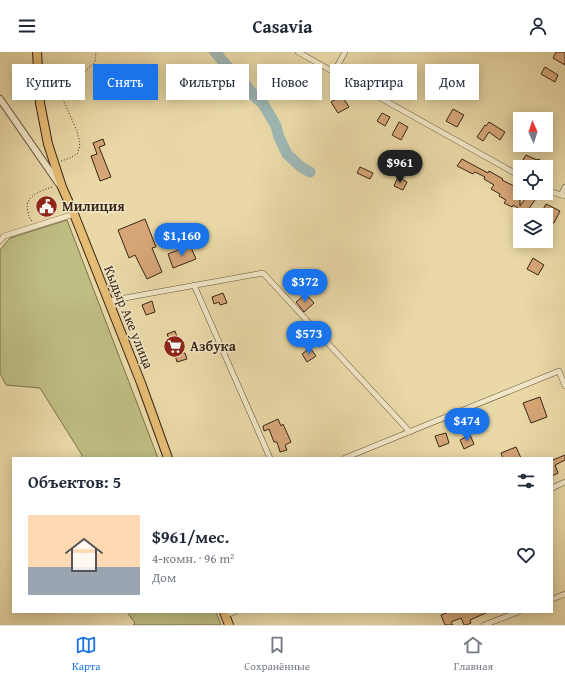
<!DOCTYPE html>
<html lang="ru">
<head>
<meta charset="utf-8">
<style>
  body { margin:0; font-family:"Gentium Book Plus",serif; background:#f6f6f7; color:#1f2937; height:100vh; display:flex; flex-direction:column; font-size:15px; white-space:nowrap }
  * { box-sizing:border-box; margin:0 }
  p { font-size:13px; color:#747a83 }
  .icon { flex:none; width:22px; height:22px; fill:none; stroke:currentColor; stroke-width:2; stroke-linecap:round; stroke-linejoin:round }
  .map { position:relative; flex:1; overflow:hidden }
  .sheet { position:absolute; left:12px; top:405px; width:541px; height:156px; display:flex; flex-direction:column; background:#fff; border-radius:0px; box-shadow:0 2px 10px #0003 }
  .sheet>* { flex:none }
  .hud { position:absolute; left:12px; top:12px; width:541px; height:36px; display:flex; gap:8px }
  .needle { width:26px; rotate:357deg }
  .fabs { position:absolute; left:513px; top:60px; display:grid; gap:8px }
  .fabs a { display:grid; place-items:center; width:40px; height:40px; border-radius:0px; background:#fff; box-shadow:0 2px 10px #0003; font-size:20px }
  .price { position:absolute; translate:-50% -34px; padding:0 9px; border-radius:14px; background:#1a73e8; color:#fff; font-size:13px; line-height:26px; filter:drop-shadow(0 1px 2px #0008) }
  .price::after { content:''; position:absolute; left:50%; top:24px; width:12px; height:9px; margin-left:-6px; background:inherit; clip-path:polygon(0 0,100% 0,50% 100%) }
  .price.active { background:#222; color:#fff }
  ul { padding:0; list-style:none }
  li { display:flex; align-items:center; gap:12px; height:100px; padding:0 16px }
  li+li { border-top:1px solid #e0e1e3 }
  li span { display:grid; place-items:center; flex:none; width:112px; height:80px; border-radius:0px; color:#555 }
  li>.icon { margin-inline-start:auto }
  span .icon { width:48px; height:48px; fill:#fffc; stroke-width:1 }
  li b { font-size:17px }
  h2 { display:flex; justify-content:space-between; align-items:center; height:48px; padding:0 16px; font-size:17px }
  .tag { padding:0 14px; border-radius:0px; background:#fff; box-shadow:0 2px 10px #0003; font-size:14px; line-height:36px }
  .tag.active { background:#1a73e8; color:#fff }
  header { display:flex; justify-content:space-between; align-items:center; height:52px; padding:0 16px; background:#fff; font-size:18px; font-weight:700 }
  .tab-bar { display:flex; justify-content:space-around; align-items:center; height:56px; border-top:1px solid #e0e1e3; background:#fff; font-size:11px; color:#747a83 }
  .tab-bar a { display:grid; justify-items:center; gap:2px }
  .tab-bar .active { color:#1a73e8 }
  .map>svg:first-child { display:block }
  .green { fill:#bebd82; stroke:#7b714e }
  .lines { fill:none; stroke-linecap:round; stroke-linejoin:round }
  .river { stroke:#9eb7b4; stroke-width:11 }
  .building { fill:#d6a677; stroke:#382519 }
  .minor-casing { stroke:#64523c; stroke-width:6 }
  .tertiary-casing { stroke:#64523c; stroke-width:8 }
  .trunk-casing { stroke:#382519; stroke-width:10 }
  .path { stroke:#382519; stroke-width:1; stroke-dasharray:1 2; stroke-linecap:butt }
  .minor { stroke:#f1e6c6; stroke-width:5 }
  .tertiary { stroke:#f1e6c6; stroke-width:6 }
  .trunk { stroke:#e5bc74; stroke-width:8 }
  .labels { text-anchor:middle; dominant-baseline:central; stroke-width:3; stroke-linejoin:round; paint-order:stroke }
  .poi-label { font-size:14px; font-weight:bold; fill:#382519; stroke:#f1e6c6; text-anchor:start }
  .street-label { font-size:14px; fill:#382519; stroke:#f1e6c6 }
</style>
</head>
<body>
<header><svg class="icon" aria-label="menu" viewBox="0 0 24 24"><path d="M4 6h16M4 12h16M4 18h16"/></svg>Casavia<svg class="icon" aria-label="person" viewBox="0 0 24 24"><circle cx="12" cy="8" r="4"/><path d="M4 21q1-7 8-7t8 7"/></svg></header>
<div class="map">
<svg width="565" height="573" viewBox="0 0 565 573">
  <rect width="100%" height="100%" fill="#ead9a7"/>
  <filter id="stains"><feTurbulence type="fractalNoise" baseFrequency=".005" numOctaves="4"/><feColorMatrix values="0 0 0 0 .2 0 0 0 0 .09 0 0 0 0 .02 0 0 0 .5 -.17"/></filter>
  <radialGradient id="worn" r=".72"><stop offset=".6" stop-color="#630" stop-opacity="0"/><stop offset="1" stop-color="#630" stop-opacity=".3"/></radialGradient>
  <g class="green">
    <path d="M 67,168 L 158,406 L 81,406 L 82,403 L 40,336 L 6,333 L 0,321 L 0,198 L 10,186 Z"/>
    <path d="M 127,560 L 216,560 L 221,573 L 133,573 L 135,571 Z"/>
  </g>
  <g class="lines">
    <path class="river" d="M 215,0 L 234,22 L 245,32 L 254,44 L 263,52 L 271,65 L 276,74 L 279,85 L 287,102 L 301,115 L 310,120"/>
  </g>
  <g class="building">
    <path d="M 556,0 L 565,0 L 565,13 L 553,6 Z"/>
    <path d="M 365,14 L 374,18 L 369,28 L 360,23 Z"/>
    <path d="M 545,15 L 558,23 L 555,30 L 541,22 Z"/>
    <path d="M 305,18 L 311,22 L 306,31 L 299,26 Z"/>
    <path d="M 384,24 L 392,29 L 387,38 L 379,34 Z"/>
    <path d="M 342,44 L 349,55 L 338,61 L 331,50 Z"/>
    <path d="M 453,57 L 464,63 L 457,75 L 446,69 Z"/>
    <path d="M 382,61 L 390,65 L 385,74 L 377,69 Z"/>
    <path d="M 399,70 L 408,75 L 401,88 L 392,83 Z"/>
    <path d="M 489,70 L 505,80 L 500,88 L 489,80 L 483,89 L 477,85 L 485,73 L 486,74 Z"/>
    <path d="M 103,87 L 105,93 L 99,95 L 111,125 L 100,129 L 91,104 L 97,102 L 93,91 Z"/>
    <path d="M 526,103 L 537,108 L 538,107 L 542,109 L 539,115 L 529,115 L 521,111 Z"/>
    <path d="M 462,107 L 488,121 L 489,119 L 503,127 L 502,128 L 520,137 L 520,154 L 528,143 L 535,148 L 526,161 L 513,153 L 512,155 L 504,151 L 506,148 L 499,144 L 500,142 L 491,137 L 494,133 L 484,127 L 485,125 L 475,120 L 473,122 L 457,114 Z"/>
    <path d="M 360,115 L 373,121 L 370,127 L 357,121 Z"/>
    <path d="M 398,125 L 407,130 L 403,138 L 394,134 Z"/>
    <path d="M 546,152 L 560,159 L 554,171 L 546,167 L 546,163 L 540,163 Z"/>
    <path d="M 145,167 L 156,195 L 152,196 L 162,220 L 147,227 L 135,203 L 129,206 L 118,178 Z"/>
    <path d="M 190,193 L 196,207 L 173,216 L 168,202 Z"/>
    <path d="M 533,206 L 544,213 L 538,223 L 527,217 Z"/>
    <path d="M 223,241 L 227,251 L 220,253 L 219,250 L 214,252 L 212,245 Z"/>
    <path d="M 306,242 L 314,251 L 304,260 L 296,250 Z"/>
    <path d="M 152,249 L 155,260 L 146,263 L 142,253 Z"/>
    <path d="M 175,279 L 183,301 L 185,301 L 187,307 L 177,310 L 173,296 L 167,282 Z"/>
    <path d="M 310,296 L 316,304 L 307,310 L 302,302 Z"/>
    <path d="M 540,345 L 547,365 L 531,371 L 523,351 Z"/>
    <path d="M 483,366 L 486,375 L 476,379 L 472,370 Z"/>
    <path d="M 278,367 L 281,374 L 283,372 L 291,390 L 285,393 L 287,398 L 280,400 L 277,390 L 274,390 L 269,377 L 264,379 L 263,374 Z"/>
    <path d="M 446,381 L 449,391 L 439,395 L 435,384 Z"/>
    <path d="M 470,383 L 474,392 L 464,397 L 460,388 Z"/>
    <path d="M 516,395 L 521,406 L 503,406 L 501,401 Z"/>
    <path d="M 565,403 L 565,408 L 555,413 L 558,421 L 552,424 L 552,406 L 553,408 Z"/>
    <path d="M 449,560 L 488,560 L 470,568 L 471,571 L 466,573 L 464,573 L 461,566 L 451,570 L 453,573 L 445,573 L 441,563 Z"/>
  </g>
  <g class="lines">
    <defs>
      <g id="minor">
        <path d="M 298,0 L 520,124"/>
        <path d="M 334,20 L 345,0"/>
        <path d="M 546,138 L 565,144"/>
        <path d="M 561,143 L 565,135"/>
        <path d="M 0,189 L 4,184 L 74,162"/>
        <path d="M 194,233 L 270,406"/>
        <path d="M 108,249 L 263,221 L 410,380"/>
        <path d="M 345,406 L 559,319 L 565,334"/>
        <path d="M 552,436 L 565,430"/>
        <path d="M 552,547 L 565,542"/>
        <path d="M 226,563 L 234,560"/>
        <path d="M 484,573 L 518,560"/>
      </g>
      <path id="tertiary" d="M 0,47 L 59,132"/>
      <g id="trunk">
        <path d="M 37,0 L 40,51 L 48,92 L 62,135 L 74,162 L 141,331 L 168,406"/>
        <path d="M 224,560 L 229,573"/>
      </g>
    </defs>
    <use href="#minor" class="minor-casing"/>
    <use href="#tertiary" class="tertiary-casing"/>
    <use href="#trunk" class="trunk-casing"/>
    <g class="path">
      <path d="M 46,44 L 61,43"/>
      <path d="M 61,109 L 70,106 L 78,101 L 80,91 L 77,79 L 61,43 L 95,10 L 96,0"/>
      <path d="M 32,169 C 29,166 29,164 28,160 C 23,144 41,139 52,135"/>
    </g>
    <use href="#minor" class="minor"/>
    <use href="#tertiary" class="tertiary"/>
    <use href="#trunk" class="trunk"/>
  </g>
  <defs>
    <symbol id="civic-disc" viewBox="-11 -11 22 22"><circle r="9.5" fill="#8f2418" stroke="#f1e6c6"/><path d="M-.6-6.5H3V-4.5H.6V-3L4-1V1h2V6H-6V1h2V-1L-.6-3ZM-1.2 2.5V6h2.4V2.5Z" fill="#fff"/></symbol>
    <symbol id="supermarket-disc" viewBox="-11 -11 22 22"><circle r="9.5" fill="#8f2418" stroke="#f1e6c6"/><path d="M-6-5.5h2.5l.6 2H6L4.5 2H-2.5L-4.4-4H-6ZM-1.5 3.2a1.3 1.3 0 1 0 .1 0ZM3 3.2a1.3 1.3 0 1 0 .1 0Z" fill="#fff"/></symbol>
  </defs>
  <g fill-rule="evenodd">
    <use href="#civic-disc" x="34" y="142" width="25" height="25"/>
    <use href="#supermarket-disc" x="162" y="282" width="25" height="25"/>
  </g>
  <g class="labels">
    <g class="poi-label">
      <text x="62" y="154">Милиция</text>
      <text x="190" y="294">Азбука</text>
    </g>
    <g class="street-label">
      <text transform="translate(129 265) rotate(68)">Кыдыр Аке улица</text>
    </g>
  </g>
  <rect width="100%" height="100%" filter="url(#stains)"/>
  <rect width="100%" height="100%" fill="url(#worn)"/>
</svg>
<div class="fabs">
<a><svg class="needle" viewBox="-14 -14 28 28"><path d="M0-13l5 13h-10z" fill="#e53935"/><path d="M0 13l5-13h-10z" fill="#747a83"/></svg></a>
<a><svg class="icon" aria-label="locate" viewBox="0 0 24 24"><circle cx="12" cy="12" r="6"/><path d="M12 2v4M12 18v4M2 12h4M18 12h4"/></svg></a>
<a><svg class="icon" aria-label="layers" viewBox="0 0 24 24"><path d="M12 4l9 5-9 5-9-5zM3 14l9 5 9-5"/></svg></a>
</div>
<b class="price active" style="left:400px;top:132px">$961</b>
<b class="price" style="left:182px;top:205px">$1,160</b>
<b class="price" style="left:305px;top:251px">$372</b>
<b class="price" style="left:309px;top:303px">$573</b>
<b class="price" style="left:467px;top:390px">$474</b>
<div class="hud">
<a class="tag">Купить</a>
<a class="tag active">Снять</a>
<a class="tag">Фильтры</a>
<a class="tag">Новое</a>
<a class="tag">Квартира</a>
<a class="tag">Дом</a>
</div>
<section class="sheet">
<h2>Объектов: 5<svg class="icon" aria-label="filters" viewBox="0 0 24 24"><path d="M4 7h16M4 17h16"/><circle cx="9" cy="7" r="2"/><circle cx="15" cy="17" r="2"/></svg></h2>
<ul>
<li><span style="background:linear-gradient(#ffd9b3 65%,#9aa5b1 0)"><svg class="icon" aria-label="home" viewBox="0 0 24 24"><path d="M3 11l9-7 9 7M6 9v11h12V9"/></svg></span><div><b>$961/мес.</b><p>4-комн. · 96 m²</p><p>Дом</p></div><svg class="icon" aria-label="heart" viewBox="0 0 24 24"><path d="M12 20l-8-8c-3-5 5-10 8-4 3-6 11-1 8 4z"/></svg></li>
</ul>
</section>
</div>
<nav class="tab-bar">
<a class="active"><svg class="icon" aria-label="map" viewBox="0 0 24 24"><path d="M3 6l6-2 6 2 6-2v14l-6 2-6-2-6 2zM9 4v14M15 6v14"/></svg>Карта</a>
<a><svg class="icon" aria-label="saved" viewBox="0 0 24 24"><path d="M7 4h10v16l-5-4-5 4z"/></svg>Сохранённые</a>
<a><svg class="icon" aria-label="home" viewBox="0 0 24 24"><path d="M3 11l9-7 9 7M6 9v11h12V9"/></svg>Главная</a>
</nav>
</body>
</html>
